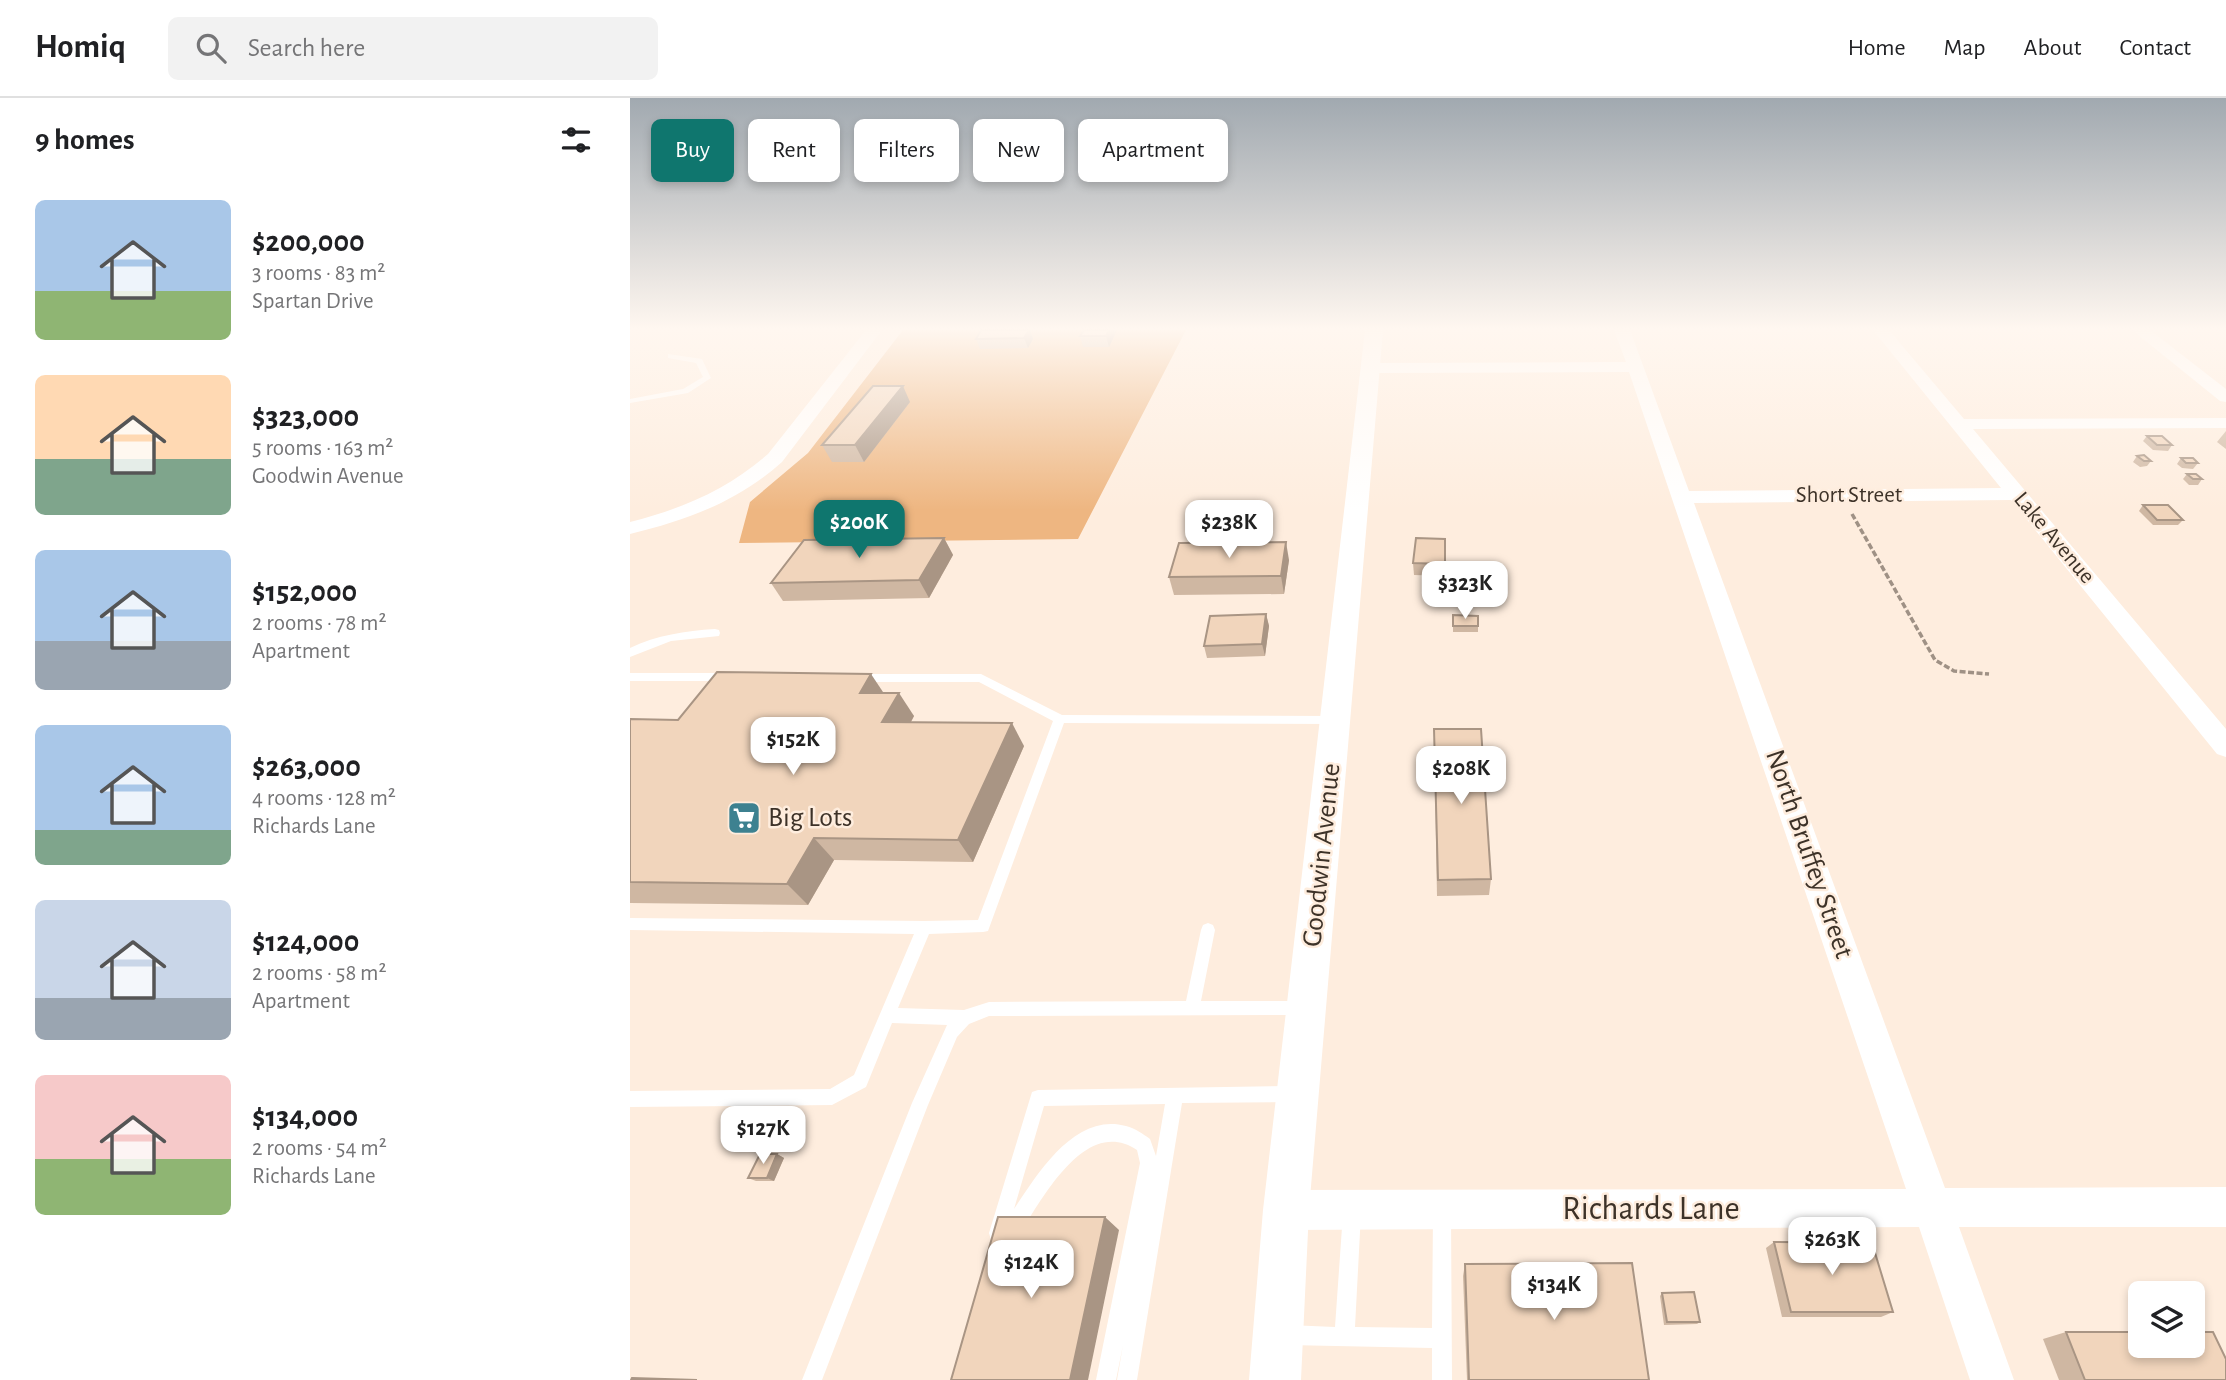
<!DOCTYPE html>
<html lang="en">
<head>
<meta charset="utf-8">
<style>
  body { margin:0; font-family:"Alegreya Sans",sans-serif; background:#f2f2f2; color:#202124; height:100vh; display:flex; flex-direction:column; font-size:26px; white-space:nowrap }
  * { box-sizing:border-box; margin:0 }
  p { font-size:23px; color:#757577 }
  .icon { flex:none; width:38px; height:38px; fill:none; stroke:currentColor; stroke-width:2; stroke-linecap:round; stroke-linejoin:round }
  .map { position:relative; flex:1; overflow:hidden }
  .side { display:flex; flex-direction:column; background:#fff; width:630px }
  .side>* { flex:none }
  .guide { position:absolute; left:21px; top:21px; width:665px; height:63px; display:flex; gap:14px }
  .buttons { position:absolute; left:1498px; top:1183px; display:grid; gap:14px }
  .buttons a { display:grid; place-items:center; width:77px; height:77px; border-radius:10px; background:#fff; box-shadow:0 4px 10px #0003; font-size:35px }
  .price { position:absolute; translate:-50% -60px; padding:0 16px; border-radius:14px; background:#fff; color:#222; font-size:23px; line-height:46px; filter:drop-shadow(0 2px 4px #0008) }
  .price::after { content:''; position:absolute; left:50%; top:42px; width:21px; height:16px; margin-left:-10px; background:inherit; clip-path:polygon(0 0,100% 0,50% 100%) }
  .price.current { background:#0f766e; color:#fff }
  ul { padding:0; list-style:none }
  li { display:flex; align-items:center; gap:21px; height:175px; padding:0 35px }
  li span { display:grid; place-items:center; flex:none; width:196px; height:140px; border-radius:10px; color:#555 }
  li>.icon { margin-inline-start:auto }
  span .icon { width:84px; height:84px; fill:#fffc; stroke-width:1 }
  li b { font-size:30px }
  h2 { display:flex; justify-content:space-between; align-items:center; height:84px; padding:0 35px; font-size:30px }
  .tag { padding:0 24px; border-radius:10px; background:#fff; box-shadow:0 4px 10px #0003; font-size:24px; line-height:63px }
  .tag.current { background:#0f766e; color:#fff }
  header { display:flex; align-items:center; gap:42px; box-sizing:border-box; height:98px; padding:0 35px; background:#fff; border-bottom:2px solid #e0e0e0 }
  header strong { font-size:33px }
  nav { display:flex; gap:38px; margin-inline-start:auto; font-size:24px }
  .search { width:490px; height:63px; background:#f2f2f2; display:flex; align-items:center; gap:18px; box-sizing:border-box; padding:0 24px; border-radius:10px; color:#757577; font-size:26px }
  main { display:flex; flex:1; min-height:0 }
  .map>svg:first-child { display:block }
  .green { fill:#eeb681 }
  .lines { fill:none; stroke-linecap:round; stroke-linejoin:round }
  .path { stroke:#9f9185; stroke-width:3.5; stroke-dasharray:6 2.5; stroke-linecap:butt }
  .service { fill:#fff; fill-rule:evenodd }
  .minor { fill:#fff; fill-rule:evenodd }
  .tertiary { fill:#fff; fill-rule:evenodd }
  .wall { fill:#cfb7a2 }
  .shaded-wall { fill:#a99584 }
  .building { fill:#f1d5bc; stroke:#a99584; stroke-width:2 }
  .labels { text-anchor:middle; dominant-baseline:central; stroke-width:5; stroke-linejoin:round; paint-order:stroke }
  .far-street-label { font-size:23px; fill:#3d3228; stroke:#feedde }
  .poi-label { font-size:28px; fill:#3d3228; stroke:#feedde; text-anchor:start }
  .street-label { font-size:28px; fill:#3d3228; stroke:#feedde }
  .near-street-label { font-size:33px; fill:#3d3228; stroke:#feedde }
</style>
</head>
<body>
<header>
<strong>Homiq</strong>
<div class="search"><svg class="icon" aria-label="search" viewBox="0 0 24 24"><circle cx="10" cy="10" r="6"/><path d="M15 15l6 6"/></svg>Search here</div>
<nav><a>Home</a><a>Map</a><a>About</a><a>Contact</a></nav>
</header>
<main>
<section class="side">
<h2>9 homes<svg class="icon" aria-label="filters" viewBox="0 0 24 24"><path d="M4 7h16M4 17h16"/><circle cx="9" cy="7" r="2"/><circle cx="15" cy="17" r="2"/></svg></h2>
<ul>
<li><span style="background:linear-gradient(#a9c7e8 65%,#8fb573 0)"><svg class="icon" aria-label="home" viewBox="0 0 24 24"><path d="M3 11l9-7 9 7M6 9v11h12V9"/></svg></span><div><b>$200,000</b><p>3 rooms · 83 m²</p><p>Spartan Drive</p></div></li>
<li><span style="background:linear-gradient(#ffd9b3 60%,#7fa58c 0)"><svg class="icon" aria-label="home" viewBox="0 0 24 24"><path d="M3 11l9-7 9 7M6 9v11h12V9"/></svg></span><div><b>$323,000</b><p>5 rooms · 163 m²</p><p>Goodwin Avenue</p></div></li>
<li><span style="background:linear-gradient(#a9c7e8 65%,#9aa5b1 0)"><svg class="icon" aria-label="home" viewBox="0 0 24 24"><path d="M3 11l9-7 9 7M6 9v11h12V9"/></svg></span><div><b>$152,000</b><p>2 rooms · 78 m²</p><p>Apartment</p></div></li>
<li><span style="background:linear-gradient(#a9c7e8 75%,#7fa58c 0)"><svg class="icon" aria-label="home" viewBox="0 0 24 24"><path d="M3 11l9-7 9 7M6 9v11h12V9"/></svg></span><div><b>$263,000</b><p>4 rooms · 128 m²</p><p>Richards Lane</p></div></li>
<li><span style="background:linear-gradient(#c9d6e8 70%,#9aa5b1 0)"><svg class="icon" aria-label="home" viewBox="0 0 24 24"><path d="M3 11l9-7 9 7M6 9v11h12V9"/></svg></span><div><b>$124,000</b><p>2 rooms · 58 m²</p><p>Apartment</p></div></li>
<li><span style="background:linear-gradient(#f6c9c9 60%,#8fb573 0)"><svg class="icon" aria-label="home" viewBox="0 0 24 24"><path d="M3 11l9-7 9 7M6 9v11h12V9"/></svg></span><div><b>$134,000</b><p>2 rooms · 54 m²</p><p>Richards Lane</p></div></li>
</ul>
</section>
<div class="map">
<svg width="1596" height="1282" viewBox="0 0 1596 1282">
  <rect width="100%" height="100%" fill="#feedde"/>
  <path class="green" d="M 273,232 L 556,232 L 448,441 L 109,445 L 120,404 L 178,355 Z"/>
  <g class="lines">
    <path class="path" d="M 1222,416 L 1305,562 L 1324,573 L 1359,576"/>
    <g class="service">
      <path d="M 38,256 L 72,261 L 81,280 L 58,295 L 0,305 L 0,301 L 53,291 L 73,279 L 66,265 L 38,260 Z"/>
      <path d="M 85,531 L 89,532 L 90,535 L 89,538 L 41,543 L 0,559 L 0,550 C 27,537 55,533 85,531 Z"/>
      <path d="M 0,575 L 98,575 L 104,579 L 98,583 L 0,583 Z"/>
      <path d="M 228,576 L 351,576 L 432,617 L 704,618 L 710,622 L 704,626 L 434,625 L 358,833 L 353,834 L 299,836 L 268,910 L 334,912 L 359,904 L 556,903 L 571,832 L 573,827 L 578,825 L 583,827 L 585,832 L 571,903 L 673,903 L 679,905 L 681,910 L 679,915 L 673,917 L 359,918 L 339,926 L 327,939 L 298,1007 L 192,1282 L 172,1282 L 282,1005 L 317,927 L 262,925 L 236,989 L 202,1007 L 0,1009 L 0,993 L 200,991 L 224,977 L 284,836 L 0,832 L 0,820 L 294,823 L 348,822 L 423,623 L 349,584 L 228,584 L 222,580 Z"/>
      <path d="M 663,988 L 669,990 L 671,996 L 669,1002 L 663,1004 L 552,1005 L 507,1282 L 487,1282 L 493,1247 L 486,1282 L 466,1282 L 510,1065 L 507,1052 C 455,1017 412,1102 388,1138 L 381,1140 L 376,1138 L 375,1142 L 368,1144 L 361,1142 L 359,1135 L 402,994 L 408,992 ZM 535,1006 L 526,1058 L 520,1041 C 513,1036 505,1030 496,1028 C 445,1014 408,1075 384,1111 L 414,1008 Z"/>
      <path d="M 722,1106 L 728,1109 L 731,1115 L 725,1229 L 802,1230 L 803,1116 L 806,1110 L 812,1107 L 818,1110 L 821,1116 L 822,1282 L 802,1282 L 802,1250 L 658,1247 L 651,1244 L 648,1237 L 651,1230 L 658,1227 L 705,1229 L 713,1115 L 716,1109 Z"/>
    </g>
    <g class="minor">
      <path d="M 236,232 L 252,232 L 152,364 C 107,404 57,422 0,436 L 0,424 C 52,411 98,391 138,356 Z"/>
      <path d="M 984,232 L 1000,232 L 1059,393 L 1371,390 L 1243,232 L 1259,232 L 1334,321 L 1596,320 L 1596,330 L 1343,331 L 1596,631 L 1596,659 L 1587,656 L 1381,402 L 1064,405 L 1315,1090 L 1596,1089 L 1596,1129 L 1329,1129 L 1384,1282 L 1340,1282 L 1289,1129 L 656,1132 L 642,1126 L 636,1112 L 642,1098 L 656,1092 L 1276,1091 L 999,274 L 739,275 L 731,270 L 739,265 L 996,264 Z"/>
      <path d="M 1502,232 L 1520,232 L 1596,291 L 1596,304 L 1590,303 Z"/>
    </g>
    <path class="tertiary" d="M 735,232 L 753,232 L 679,1112 L 671,1282 L 619,1282 L 633,1112 Z"/>
  </g>
  <g class="wall">
    <path d="M 351,232 L 400,232 L 403,241 L 398,250 L 350,251 L 346,241 Z"/>
    <path d="M 486,234 L 479,249 L 453,249 L 450,238 Z"/>
    <path d="M 280,304 L 234,364 L 202,364 L 192,347 Z"/>
    <path d="M 1596,333 L 1596,351 L 1587,344 Z"/>
    <path d="M 1517,338 L 1542,347 L 1538,353 L 1523,352 L 1513,343 Z"/>
    <path d="M 1507,358 L 1521,363 L 1517,368 L 1510,369 L 1503,364 Z"/>
    <path d="M 1551,360 L 1568,365 L 1563,371 L 1552,370 L 1547,366 Z"/>
    <path d="M 1557,376 L 1572,381 L 1568,387 L 1559,387 L 1553,381 Z"/>
    <path d="M 1513,407 L 1553,422 L 1548,427 L 1523,427 L 1509,413 Z"/>
    <path d="M 314,440 L 323,457 L 299,500 L 153,503 L 141,485 Z"/>
    <path d="M 815,441 L 814,478 L 784,477 L 783,465 Z"/>
    <path d="M 659,462 L 654,496 L 544,497 L 539,479 Z"/>
    <path d="M 636,516 L 639,528 L 635,558 L 577,560 L 574,548 Z"/>
    <path d="M 823,517 L 848,518 L 848,534 L 823,534 Z"/>
    <path d="M 254,595 L 284,618 L 281,624 L 394,648 L 343,764 L 204,762 L 178,807 L 0,805 L 0,621 L 48,622 Z"/>
    <path d="M 804,631 L 861,781 L 859,797 L 807,798 Z"/>
    <path d="M 147,1056 L 154,1060 L 144,1083 L 126,1083 L 118,1080 Z"/>
    <path d="M 1144,1144 L 1263,1214 L 1251,1219 L 1152,1219 L 1136,1150 Z"/>
    <path d="M 835,1166 L 1019,1282 L 837,1282 L 833,1178 Z"/>
    <path d="M 1032,1195 L 1070,1224 L 1067,1226 L 1034,1227 L 1030,1198 Z"/>
    <path d="M 1436,1234 L 1596,1282 L 1429,1282 L 1413,1241 Z"/>
  </g>
  <g class="shaded-wall">
    <path d="M 399,232 L 400,232 L 403,241 L 398,250 L 394,240 Z"/>
    <path d="M 479,232 L 486,232 L 486,234 L 479,249 L 476,238 Z"/>
    <path d="M 273,288 L 280,304 L 234,364 L 225,347 Z"/>
    <path d="M 314,440 L 323,457 L 299,500 L 289,482 Z"/>
    <path d="M 656,444 L 659,462 L 654,496 L 651,478 Z"/>
    <path d="M 636,516 L 639,528 L 635,558 L 632,546 Z"/>
    <path d="M 241,576 L 257,600 L 230,595 Z"/>
    <path d="M 269,595 L 284,618 L 268,647 L 252,624 Z"/>
    <path d="M 382,625 L 394,648 L 343,764 L 328,742 Z"/>
    <path d="M 184,740 L 204,762 L 178,807 L 157,786 Z"/>
    <path d="M 147,1056 L 154,1060 L 144,1083 L 137,1080 Z"/>
    <path d="M 475,1119 L 489,1132 L 458,1282 L 440,1282 Z"/>
  </g>
  <g class="building">
    <path d="M 351,232 L 399,232 L 394,240 L 346,241 Z"/>
    <path d="M 454,232 L 479,232 L 476,238 L 450,238 Z"/>
    <path d="M 243,288 L 273,288 L 225,347 L 192,347 Z"/>
    <path d="M 1517,338 L 1532,338 L 1542,347 L 1527,347 Z"/>
    <path d="M 1514,357 L 1521,363 L 1514,363 L 1507,358 Z"/>
    <path d="M 1551,360 L 1563,360 L 1568,365 L 1556,365 Z"/>
    <path d="M 1557,376 L 1566,376 L 1572,381 L 1563,381 Z"/>
    <path d="M 1513,407 L 1538,407 L 1553,422 L 1527,422 Z"/>
    <path d="M 314,440 L 289,482 L 141,485 L 174,442 Z"/>
    <path d="M 786,440 L 815,441 L 815,466 L 783,465 Z"/>
    <path d="M 656,444 L 651,478 L 539,479 L 549,445 Z"/>
    <path d="M 636,516 L 632,546 L 574,548 L 580,518 Z"/>
    <path d="M 823,517 L 848,518 L 848,528 L 823,528 Z"/>
    <path d="M 87,574 L 241,576 L 230,595 L 269,595 L 252,624 L 382,625 L 328,742 L 184,740 L 157,786 L 0,784 L 0,621 L 48,622 Z"/>
    <path d="M 804,631 L 851,631 L 861,781 L 808,782 Z"/>
    <path d="M 130,1056 L 147,1056 L 137,1080 L 118,1080 Z"/>
    <path d="M 368,1119 L 475,1119 L 440,1282 L 321,1282 Z"/>
    <path d="M 1144,1144 L 1242,1145 L 1263,1214 L 1161,1214 Z"/>
    <path d="M 1002,1165 L 1019,1282 L 839,1282 L 835,1166 Z"/>
    <path d="M 1064,1194 L 1070,1224 L 1037,1224 L 1032,1195 Z"/>
    <path d="M 1436,1234 L 1510,1234 L 1510,1248 L 1563,1248 L 1563,1234 L 1583,1234 L 1596,1261 L 1596,1282 L 1455,1282 Z"/>
    <path d="M 2,1280 L 67,1282 L 1,1282 Z"/>
  </g>
  <linearGradient id="sky" x2="0" y2="1"><stop stop-color="#a1a9b0"/><stop offset="0.56" stop-color="#fff7f0"/><stop offset="1" stop-color="#fff7f0" stop-opacity="0"/></linearGradient>
  <rect width="1596" height="412" fill="url(#sky)"/>
  <defs>
    <symbol id="supermarket-square" viewBox="-11 -11 22 22"><rect x="-9" y="-9" width="18" height="18" rx="4" fill="#3d8190" stroke="#feedde"/><path d="M-6-5.5h2.5l.6 2H6L4.5 2H-2.5L-4.4-4H-6ZM-1.5 3.2a1.3 1.3 0 1 0 .1 0ZM3 3.2a1.3 1.3 0 1 0 .1 0Z" fill="#fff"/></symbol>
  </defs>
  <g fill-rule="evenodd">
    <use href="#supermarket-square" x="95" y="701" width="38" height="38"/>
  </g>
  <g class="labels">
    <g class="far-street-label">
      <text x="1219" y="397">Short Street</text>
      <text transform="translate(1424 440) rotate(50)">Lake Avenue</text>
    </g>
    <g class="poi-label">
      <text x="138" y="720">Big Lots</text>
    </g>
    <g class="street-label">
      <text transform="translate(1179 756) rotate(71)">North Bruffey Street</text>
      <text transform="translate(692 757) rotate(-84)">Goodwin Avenue</text>
    </g>
    <g class="near-street-label">
      <text x="1021" y="1111">Richards Lane</text>
    </g>
  </g>
</svg>
<div class="buttons">
<a><svg class="icon" aria-label="layers" viewBox="0 0 24 24"><path d="M12 4l9 5-9 5-9-5zM3 14l9 5 9-5"/></svg></a>
</div>
<b class="price current" style="left:229px;top:462px">$200K</b>
<b class="price" style="left:599px;top:462px">$238K</b>
<b class="price" style="left:835px;top:523px">$323K</b>
<b class="price" style="left:163px;top:679px">$152K</b>
<b class="price" style="left:831px;top:708px">$208K</b>
<b class="price" style="left:133px;top:1068px">$127K</b>
<b class="price" style="left:1202px;top:1179px">$263K</b>
<b class="price" style="left:401px;top:1202px">$124K</b>
<b class="price" style="left:924px;top:1224px">$134K</b>
<div class="guide">
<a class="tag current">Buy</a>
<a class="tag">Rent</a>
<a class="tag">Filters</a>
<a class="tag">New</a>
<a class="tag">Apartment</a>
</div>
</div>
</main>
</body>
</html>
